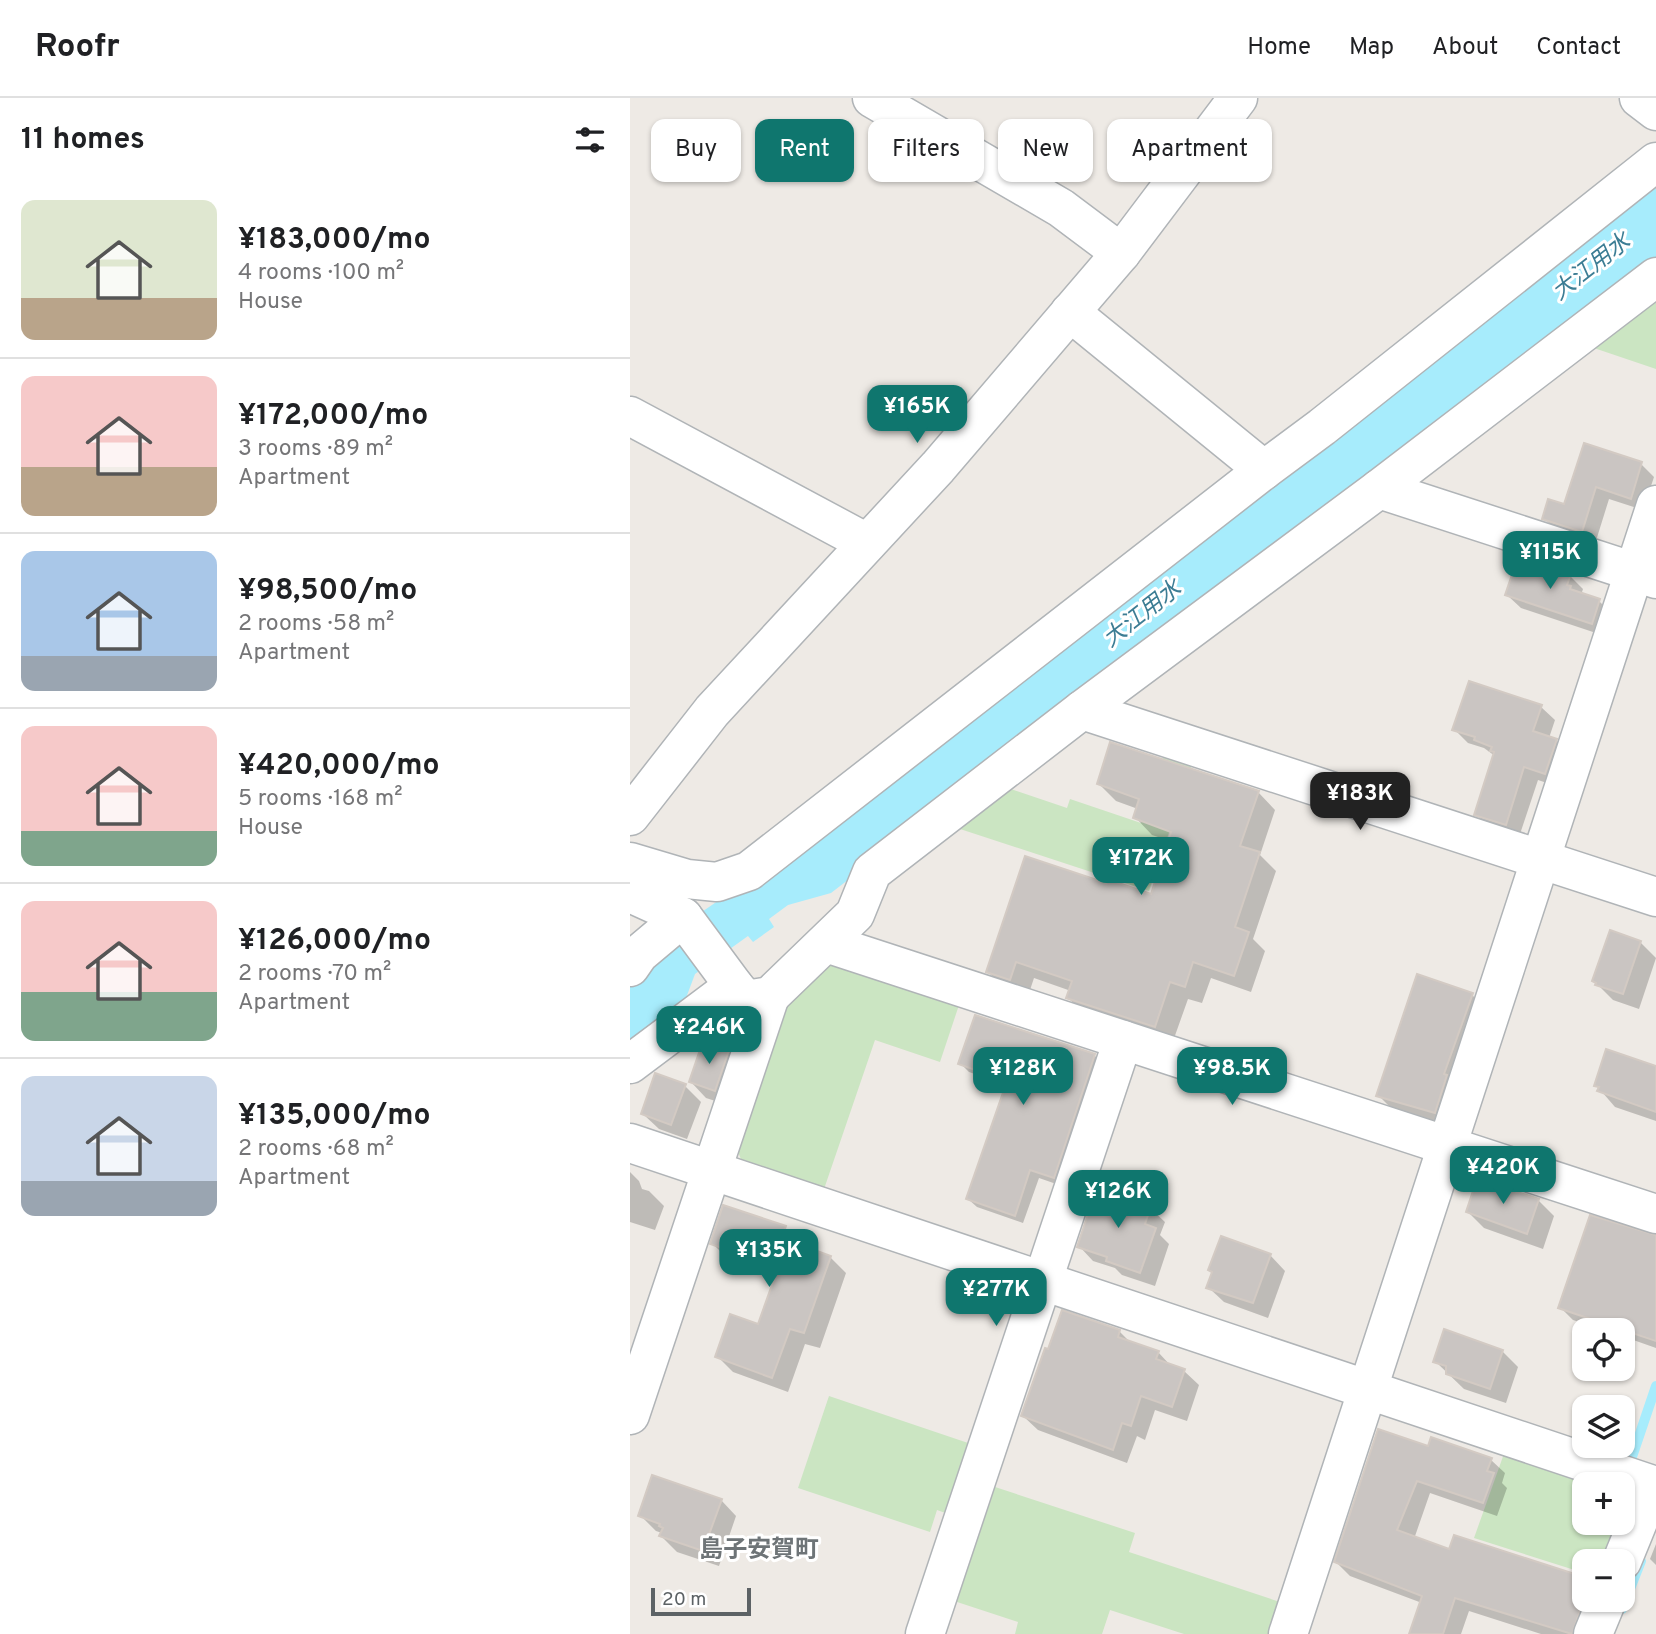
<!DOCTYPE html>
<html lang="en">
<head>
<meta charset="utf-8">
<style>
  body { margin:0; font-family:Overpass,"Noto Sans JP",sans-serif; background:#f6f6f6; color:#202124; height:100vh; display:flex; flex-direction:column; font-size:26px; white-space:nowrap }
  * { box-sizing:border-box; margin:0 }
  p { font-size:23px; color:#757577 }
  .icon { flex:none; width:38px; height:38px; fill:none; stroke:currentColor; stroke-width:2; stroke-linecap:round; stroke-linejoin:round }
  .map { position:relative; flex:1; overflow:hidden }
  .panel { display:flex; flex-direction:column; background:#fff; width:630px }
  .panel>* { flex:none }
  .top-card { position:absolute; left:21px; top:21px; width:665px; height:63px; display:flex; gap:14px }
  .tools { position:absolute; left:942px; top:1220px; display:grid; gap:14px }
  .tools a { display:grid; place-items:center; width:63px; height:63px; border-radius:14px; background:#fff; box-shadow:0 2px 5px #0004; font-size:35px }
  .scale { position:absolute; left:21px; bottom:18px; width:100px; box-sizing:border-box; padding-left:7px; border:4px solid #5c6265; border-top:0; font-size:19px; line-height:24px; white-space:nowrap; color:#5c6265; -webkit-text-stroke:5px #fff; paint-order:stroke }
  .price { position:absolute; translate:-50% -60px; padding:0 16px; border-radius:14px; background:#0f766e; color:#fff; font-size:23px; line-height:46px; filter:drop-shadow(0 2px 4px #0008) }
  .price::after { content:''; position:absolute; left:50%; top:42px; width:21px; height:16px; margin-left:-10px; background:inherit; clip-path:polygon(0 0,100% 0,50% 100%) }
  .price.on { background:#222; color:#fff }
  ul { padding:0; list-style:none }
  li { display:flex; align-items:center; gap:21px; height:175px; padding:0 21px }
  li+li { border-top:2px solid #e0e0e0 }
  li span { display:grid; place-items:center; flex:none; width:196px; height:140px; border-radius:14px; color:#555 }
  li>.icon { margin-inline-start:auto }
  span .icon { width:84px; height:84px; fill:#fffc; stroke-width:1 }
  li b { font-size:30px }
  h2 { display:flex; justify-content:space-between; align-items:center; height:84px; padding:0 21px; font-size:30px }
  .chip { padding:0 24px; border-radius:14px; background:#fff; box-shadow:0 2px 5px #0004; font-size:24px; line-height:63px }
  .chip.on { background:#0f766e; color:#fff }
  header { display:flex; align-items:center; gap:42px; box-sizing:border-box; height:98px; padding:0 35px; background:#fff; border-bottom:2px solid #e0e0e0 }
  header strong { font-size:33px }
  nav { display:flex; gap:38px; margin-inline-start:auto; font-size:24px }
  main { display:flex; flex:1; min-height:0 }
  .map>svg:first-child { display:block }
  .green { fill:#cbe5c2 }
  .water { fill:#a7ecfc }
  .shadow { fill:#0003 }
  .lines { fill:none; stroke-linecap:round; stroke-linejoin:round }
  .stream { stroke:#a7ecfc; stroke-width:10 }
  .building { fill:#cac5c2; stroke:#d3cac3; stroke-width:2 }
  .minor-casing { stroke:#b0b4b7; stroke-width:41 }
  .minor { stroke:#fff; stroke-width:38 }
  .labels { text-anchor:middle; dominant-baseline:central; stroke-width:6; stroke-linejoin:round; paint-order:stroke }
  .water-label { font-size:23px; font-style:italic; fill:#3c7d94; stroke:#fff }
  .quarter-label { font-size:24px; font-weight:bold; fill:#6e7477; stroke:#fff }
</style>
</head>
<body>
<header>
<strong>Roofr</strong>
<nav><a>Home</a><a>Map</a><a>About</a><a>Contact</a></nav>
</header>
<main>
<section class="panel">
<h2>11 homes<svg class="icon" aria-label="filters" viewBox="0 0 24 24"><path d="M4 7h16M4 17h16"/><circle cx="9" cy="7" r="2"/><circle cx="15" cy="17" r="2"/></svg></h2>
<ul>
<li><span style="background:linear-gradient(#dfe7d0 70%,#b9a48a 0)"><svg class="icon" aria-label="home" viewBox="0 0 24 24"><path d="M3 11l9-7 9 7M6 9v11h12V9"/></svg></span><div><b>¥183,000/mo</b><p>4 rooms · 100 m²</p><p>House</p></div></li>
<li><span style="background:linear-gradient(#f6c9c9 65%,#b9a48a 0)"><svg class="icon" aria-label="home" viewBox="0 0 24 24"><path d="M3 11l9-7 9 7M6 9v11h12V9"/></svg></span><div><b>¥172,000/mo</b><p>3 rooms · 89 m²</p><p>Apartment</p></div></li>
<li><span style="background:linear-gradient(#a9c7e8 75%,#9aa5b1 0)"><svg class="icon" aria-label="home" viewBox="0 0 24 24"><path d="M3 11l9-7 9 7M6 9v11h12V9"/></svg></span><div><b>¥98,500/mo</b><p>2 rooms · 58 m²</p><p>Apartment</p></div></li>
<li><span style="background:linear-gradient(#f6c9c9 75%,#7fa58c 0)"><svg class="icon" aria-label="home" viewBox="0 0 24 24"><path d="M3 11l9-7 9 7M6 9v11h12V9"/></svg></span><div><b>¥420,000/mo</b><p>5 rooms · 168 m²</p><p>House</p></div></li>
<li><span style="background:linear-gradient(#f6c9c9 65%,#7fa58c 0)"><svg class="icon" aria-label="home" viewBox="0 0 24 24"><path d="M3 11l9-7 9 7M6 9v11h12V9"/></svg></span><div><b>¥126,000/mo</b><p>2 rooms · 70 m²</p><p>Apartment</p></div></li>
<li><span style="background:linear-gradient(#c9d6e8 75%,#9aa5b1 0)"><svg class="icon" aria-label="home" viewBox="0 0 24 24"><path d="M3 11l9-7 9 7M6 9v11h12V9"/></svg></span><div><b>¥135,000/mo</b><p>2 rooms · 68 m²</p><p>Apartment</p></div></li>
</ul>
</section>
<div class="map">
<svg width="1026" height="1536" viewBox="0 0 1026 1536">
  <rect width="100%" height="100%" fill="#eeeae5"/>
  <g class="green">
    <path d="M 1026,195 L 1026,271 L 958,248 Z"/>
    <path d="M 535,654 L 563,664 L 519,793 L 327,730 L 381,691 L 437,710 L 440,701 L 511,725 Z"/>
    <path d="M 201,859 L 330,904 L 310,964 L 245,942 L 193,1094 L 113,1066 L 106,1049 L 159,892 Z"/>
    <path d="M 199,1298 L 344,1347 L 321,1417 L 307,1412 L 300,1434 L 168,1390 Z"/>
    <path d="M 876,1350 L 984,1386 L 954,1386 L 954,1424 L 992,1424 L 992,1389 L 1002,1406 L 980,1463 L 954,1463 L 954,1475 L 844,1440 Z"/>
    <path d="M 359,1387 L 505,1435 L 499,1454 L 653,1505 L 642,1536 L 554,1536 L 480,1512 L 472,1536 L 385,1536 L 388,1524 L 321,1502 Z"/>
  </g>
  <path class="water" d="M 1026,90 L 1026,160 L 201,795 L 158,807 L 139,821 L 144,829 L 123,844 L 118,838 L 65,876 L 53,908 L 0,944 L 0,885 L 63,820 L 136,770 L 305,645 Z"/>
  <g class="shadow">
    <path d="M 955,347 L 1011,366 L 1024,379 L 1013,412 L 979,401 L 965,446 L 927,433 L 914,420 L 935,408 Z"/>
    <path d="M 940,478 L 953,491 L 951,497 L 969,503 L 982,516 L 975,538 L 891,510 L 877,497 Z"/>
    <path d="M 911,609 L 925,622 L 919,640 L 926,642 L 939,656 L 929,689 L 908,682 L 889,739 L 860,730 L 846,716 L 865,658 L 854,650 L 838,645 L 824,631 Z"/>
    <path d="M 469,686 L 628,694 L 645,712 L 630,757 L 646,773 L 623,841 L 635,853 L 621,894 L 581,880 L 572,905 L 558,901 L 542,946 L 456,917 L 438,900 L 441,893 L 404,880 L 398,898 L 375,891 L 358,874 L 477,788 L 522,798 L 540,743 L 522,737 L 505,719 L 508,711 L 486,703 Z"/>
    <path d="M 1010,844 L 1026,860 L 1009,911 L 983,902 L 964,883 Z"/>
    <path d="M 842,897 L 857,911 L 819,1028 L 763,1012 L 748,997 Z"/>
    <path d="M 98,953 L 114,969 L 101,1008 L 76,1000 L 61,984 Z"/>
    <path d="M 464,957 L 473,966 L 432,1088 L 409,1080 L 393,1125 L 347,1109 L 338,1101 L 377,987 L 339,974 L 330,965 Z"/>
    <path d="M 1026,970 L 1026,1023 L 985,1009 L 966,987 Z"/>
    <path d="M 55,988 L 71,1004 L 57,1041 L 29,1031 L 13,1016 Z"/>
    <path d="M 0,1074 L 9,1083 L 12,1091 L 19,1093 L 34,1108 L 25,1132 L 0,1124 Z"/>
    <path d="M 468,1092 L 520,1110 L 535,1124 L 530,1137 L 539,1146 L 525,1188 L 492,1177 L 485,1170 L 463,1163 L 449,1148 Z"/>
    <path d="M 908,1102 L 924,1118 L 913,1151 L 854,1130 L 838,1114 Z"/>
    <path d="M 155,1130 L 171,1146 L 170,1148 L 200,1159 L 216,1175 L 190,1250 L 175,1246 L 158,1294 L 103,1274 L 87,1258 L 129,1228 L 147,1178 L 98,1161 L 82,1145 Z"/>
    <path d="M 1026,1140 L 1026,1250 L 992,1238 L 992,1232 L 973,1232 L 943,1222 L 930,1209 Z"/>
    <path d="M 640,1157 L 655,1173 L 638,1220 L 594,1204 L 578,1189 Z"/>
    <path d="M 489,1233 L 501,1245 L 528,1254 L 541,1268 L 554,1273 L 569,1287 L 557,1323 L 525,1312 L 515,1342 L 507,1338 L 497,1365 L 408,1332 L 393,1318 Z"/>
    <path d="M 872,1253 L 888,1269 L 876,1305 L 834,1291 L 805,1263 Z"/>
    <path d="M 799,1351 L 861,1362 L 875,1375 L 872,1385 L 877,1390 L 867,1418 L 800,1395 L 784,1441 L 954,1502 L 974,1502 L 959,1536 L 911,1536 L 839,1513 L 831,1536 L 780,1536 L 792,1505 L 720,1478 L 706,1464 Z"/>
    <path d="M 91,1402 L 106,1418 L 89,1468 L 47,1454 L 31,1438 L 32,1435 L 26,1433 L 10,1417 Z"/>
    <path d="M 1026,1446 L 1026,1467 L 1020,1461 Z"/>
  </g>
  <g class="lines">
    <g class="stream">
      <path d="M 1002,1359 L 1026,1288"/>
      <path d="M 992,1511 L 1011,1463"/>
    </g>
  </g>
  <g class="building">
    <path d="M 954,345 L 1012,364 L 1001,401 L 966,389 L 952,434 L 912,421 L 918,401 L 934,406 Z"/>
    <path d="M 888,459 L 941,476 L 937,487 L 941,488 L 940,491 L 970,501 L 962,526 L 875,497 Z"/>
    <path d="M 839,583 L 912,607 L 903,633 L 927,641 L 915,676 L 894,669 L 876,727 L 844,717 L 864,654 L 860,653 L 862,649 L 844,642 L 845,639 L 822,632 Z"/>
    <path d="M 480,644 L 629,693 L 610,748 L 630,754 L 605,829 L 619,834 L 604,878 L 563,864 L 555,889 L 540,884 L 525,929 L 436,900 L 442,883 L 386,864 L 380,882 L 356,874 L 395,758 L 476,785 L 477,781 L 521,796 L 541,734 L 503,720 L 509,701 L 467,686 Z"/>
    <path d="M 980,832 L 1011,843 L 993,896 L 965,887 L 966,885 L 962,883 Z"/>
    <path d="M 787,876 L 843,895 L 814,976 L 817,977 L 805,1015 L 746,998 Z"/>
    <path d="M 345,917 L 465,956 L 424,1080 L 400,1072 L 385,1118 L 336,1101 L 377,983 L 328,966 Z"/>
    <path d="M 73,943 L 99,952 L 85,993 L 59,984 Z"/>
    <path d="M 976,951 L 1026,968 L 1026,1014 L 967,993 L 969,989 L 964,988 Z"/>
    <path d="M 25,975 L 56,986 L 41,1027 L 11,1016 Z"/>
    <path d="M 847,1081 L 909,1101 L 897,1136 L 836,1114 Z"/>
    <path d="M 467,1089 L 521,1108 L 515,1126 L 526,1130 L 510,1175 L 476,1163 L 477,1159 L 447,1149 Z"/>
    <path d="M 93,1107 L 156,1128 L 152,1140 L 201,1158 L 174,1235 L 160,1231 L 142,1280 L 85,1259 L 100,1216 L 128,1226 L 148,1170 L 80,1146 Z"/>
    <path d="M 960,1117 L 1026,1137 L 1026,1243 L 928,1210 Z"/>
    <path d="M 591,1138 L 641,1156 L 623,1205 L 576,1190 L 582,1174 L 578,1172 Z"/>
    <path d="M 432,1212 L 490,1232 L 488,1239 L 529,1253 L 526,1261 L 555,1271 L 542,1309 L 511,1298 L 501,1328 L 492,1325 L 483,1352 L 391,1318 L 415,1250 L 418,1251 Z"/>
    <path d="M 814,1231 L 873,1252 L 860,1291 L 816,1276 L 816,1268 L 803,1264 Z"/>
    <path d="M 748,1331 L 798,1348 L 801,1339 L 862,1360 L 857,1373 L 864,1375 L 853,1405 L 787,1383 L 767,1432 L 819,1451 L 824,1437 L 954,1479 L 954,1501 L 942,1536 L 825,1500 L 813,1536 L 779,1536 L 792,1498 L 704,1464 Z"/>
    <path d="M 22,1377 L 92,1401 L 73,1453 L 29,1438 L 33,1430 L 29,1428 L 30,1426 L 8,1418 Z"/>
  </g>
  <g class="lines">
    <defs>
      <g id="minor">
        <path d="M 242,0 L 431,110 L 491,155"/>
        <path d="M 1009,0 L 1026,13"/>
        <path d="M 440,214 L 634,372"/>
        <path d="M 0,318 L 237,445"/>
        <path d="M 749,391 L 1026,481"/>
        <path d="M 452,612 L 1026,799"/>
        <path d="M 0,718 L 82,613 L 308,369 L 491,155 L 608,0"/>
        <path d="M 0,764 L 57,781 L 87,784 L 119,773 L 634,372 L 692,329 L 1026,64"/>
        <path d="M 0,795 L 53,819 L 104,888"/>
        <path d="M 196,845 L 1026,1116"/>
        <path d="M 0,869 L 9,856 L 53,819"/>
        <path d="M 0,966 L 104,888 L 116,902 L 140,898 L 225,816 L 242,774 L 452,612 L 749,391 L 1026,179"/>
        <path d="M 0,1045 L 1023,1387 L 992,1463"/>
        <path d="M 0,1317 L 140,898"/>
        <path d="M 295,1536 L 493,942"/>
        <path d="M 658,1536 L 1026,407"/>
        <path d="M 963,1536 L 977,1502"/>
      </g>
    </defs>
    <use href="#minor" class="minor-casing"/>
    <use href="#minor" class="minor"/>
  </g>
  <g class="labels">
    <g class="water-label">
      <text transform="translate(962 170) rotate(-38)">大江用水</text>
      <text transform="translate(513 517) rotate(-38)">大江用水</text>
    </g>
    <g class="quarter-label">
      <text x="129" y="1453">島子安賀町</text>
    </g>
  </g>
</svg>
<div class="tools">
<a><svg class="icon" aria-label="locate" viewBox="0 0 24 24"><circle cx="12" cy="12" r="6"/><path d="M12 2v4M12 18v4M2 12h4M18 12h4"/></svg></a>
<a><svg class="icon" aria-label="layers" viewBox="0 0 24 24"><path d="M12 4l9 5-9 5-9-5zM3 14l9 5 9-5"/></svg></a>
<a>+</a>
<a>−</a>
</div>
<div class="scale">20 m</div>
<b class="price" style="left:287px;top:347px">¥165K</b>
<b class="price" style="left:920px;top:493px">¥115K</b>
<b class="price on" style="left:730px;top:734px">¥183K</b>
<b class="price" style="left:511px;top:799px">¥172K</b>
<b class="price" style="left:79px;top:968px">¥246K</b>
<b class="price" style="left:393px;top:1009px">¥128K</b>
<b class="price" style="left:602px;top:1009px">¥98.5K</b>
<b class="price" style="left:873px;top:1108px">¥420K</b>
<b class="price" style="left:488px;top:1132px">¥126K</b>
<b class="price" style="left:139px;top:1191px">¥135K</b>
<b class="price" style="left:366px;top:1230px">¥277K</b>
<div class="top-card">
<a class="chip">Buy</a>
<a class="chip on">Rent</a>
<a class="chip">Filters</a>
<a class="chip">New</a>
<a class="chip">Apartment</a>
</div>
</div>
</main>
</body>
</html>
